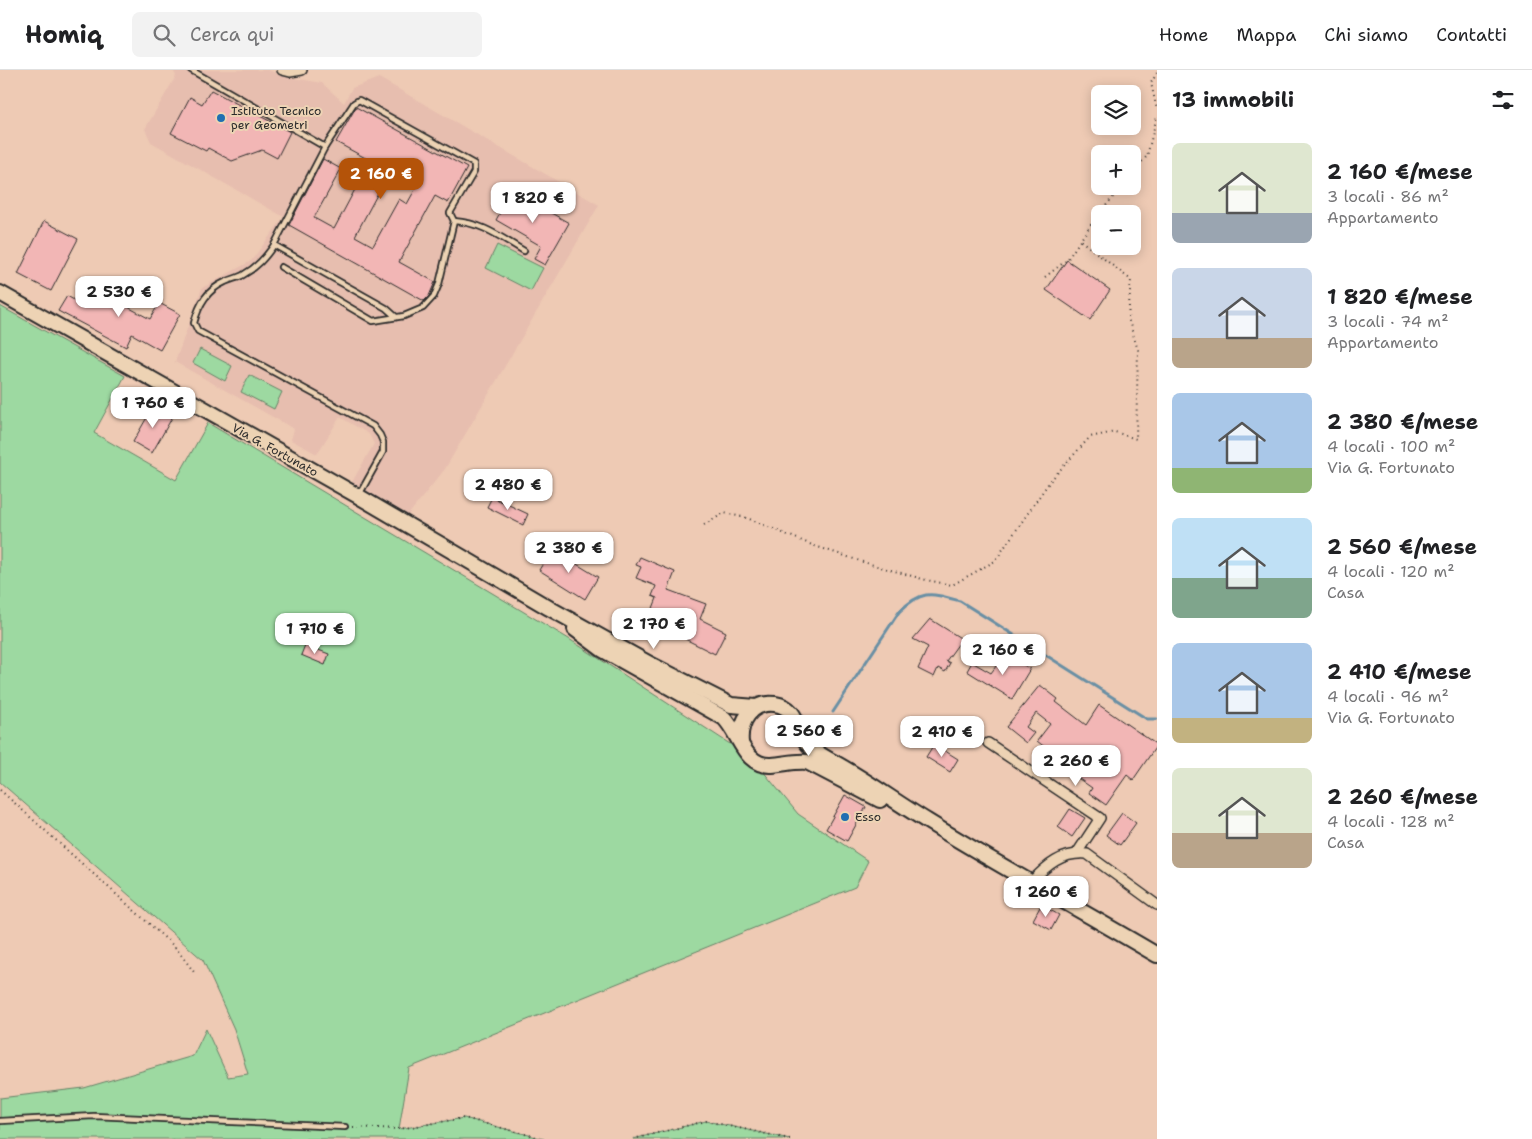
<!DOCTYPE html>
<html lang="it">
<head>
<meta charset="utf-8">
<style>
  body { margin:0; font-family:"Shantell Sans",sans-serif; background:#f2f2f2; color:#202124; height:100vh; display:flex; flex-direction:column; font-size:19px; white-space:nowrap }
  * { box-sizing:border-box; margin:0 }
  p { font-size:16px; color:#757577 }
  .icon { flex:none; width:28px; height:28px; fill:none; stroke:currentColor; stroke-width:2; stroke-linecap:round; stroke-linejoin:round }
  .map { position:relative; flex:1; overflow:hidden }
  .side { display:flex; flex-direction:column; background:#fff; width:375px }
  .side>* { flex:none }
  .tools { position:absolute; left:1091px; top:15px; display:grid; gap:10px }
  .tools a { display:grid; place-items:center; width:50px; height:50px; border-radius:8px; background:#fff; box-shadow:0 2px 12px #0003; font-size:25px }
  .price { position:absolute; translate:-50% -42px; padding:0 11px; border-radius:10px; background:#fff; color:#222; font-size:16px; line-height:32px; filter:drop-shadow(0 1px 2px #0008) }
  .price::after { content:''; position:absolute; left:50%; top:30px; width:15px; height:11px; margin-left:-8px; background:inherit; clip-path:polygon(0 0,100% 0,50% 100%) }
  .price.current { background:#b45309; color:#fff }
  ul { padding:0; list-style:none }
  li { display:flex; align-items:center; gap:15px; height:125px; padding:0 15px }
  li span { display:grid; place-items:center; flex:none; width:140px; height:100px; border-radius:8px; color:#555 }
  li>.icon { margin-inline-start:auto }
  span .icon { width:60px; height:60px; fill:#fffc; stroke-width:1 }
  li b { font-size:21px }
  h2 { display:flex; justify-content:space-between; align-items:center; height:60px; padding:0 15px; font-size:21px }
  header { display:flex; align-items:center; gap:30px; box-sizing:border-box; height:70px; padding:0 25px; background:#fff; border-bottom:1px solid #e0e0e0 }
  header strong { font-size:24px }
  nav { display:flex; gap:28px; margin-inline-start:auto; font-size:18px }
  .search { width:350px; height:45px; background:#f2f2f2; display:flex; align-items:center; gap:12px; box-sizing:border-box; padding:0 18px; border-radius:8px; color:#757577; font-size:19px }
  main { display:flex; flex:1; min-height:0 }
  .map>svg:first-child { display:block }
  .built { fill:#e7beaf }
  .green { fill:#9dd9a1; stroke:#648266 }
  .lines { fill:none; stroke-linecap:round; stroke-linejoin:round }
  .stream { stroke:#698fa4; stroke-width:3 }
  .building { fill:#f2b6b5; stroke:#2b2b2b }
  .lane-casing { stroke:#2b2b2b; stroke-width:8 }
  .street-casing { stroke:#2b2b2b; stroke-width:12 }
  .secondary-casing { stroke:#2b2b2b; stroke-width:18 }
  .path { stroke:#2b2b2b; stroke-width:2; stroke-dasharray:1 4; stroke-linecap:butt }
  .lane { stroke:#edd3b4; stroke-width:4.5 }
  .street { stroke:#edd3b4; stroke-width:9 }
  .secondary { stroke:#edd3b4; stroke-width:14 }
  .poi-dot { fill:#1f6fb2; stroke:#edd3b4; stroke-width:2 }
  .labels { text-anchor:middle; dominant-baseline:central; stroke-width:4; stroke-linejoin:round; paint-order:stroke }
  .poi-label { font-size:12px; fill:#2b2b2b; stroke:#edd3b4; text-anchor:start }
  .street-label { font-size:12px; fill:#2b2b2b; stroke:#edd3b4 }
</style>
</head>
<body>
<header>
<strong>Homiq</strong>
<div class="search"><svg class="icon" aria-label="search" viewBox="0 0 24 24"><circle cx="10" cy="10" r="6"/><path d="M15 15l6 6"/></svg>Cerca qui</div>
<nav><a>Home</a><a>Mappa</a><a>Chi siamo</a><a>Contatti</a></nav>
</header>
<main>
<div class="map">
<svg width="1157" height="1069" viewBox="0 0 1157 1069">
  <rect width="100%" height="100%" fill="#eecab4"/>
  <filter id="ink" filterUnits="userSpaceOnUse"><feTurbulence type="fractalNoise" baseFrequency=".02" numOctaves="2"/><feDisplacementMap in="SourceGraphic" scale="10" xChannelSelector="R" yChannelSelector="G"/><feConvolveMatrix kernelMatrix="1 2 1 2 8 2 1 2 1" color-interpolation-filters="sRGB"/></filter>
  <g filter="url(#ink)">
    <path class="built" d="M 173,0 L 268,0 L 283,6 L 322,13 L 344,33 L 352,18 L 379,8 L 599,135 L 445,399 L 408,445 L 352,412 L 374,374 L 369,364 L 340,347 L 317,384 L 291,370 L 294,359 L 175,292 L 202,218 L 251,191 L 284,147 L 151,72 L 145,59 L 176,6 Z"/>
    <g class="green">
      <path d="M 497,175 L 543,198 L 531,221 L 486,198 Z"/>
      <path d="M 0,236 L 125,306 L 94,363 L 176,410 L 208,353 L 569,569 L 753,689 L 798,744 L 868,791 L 855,817 L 409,998 L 399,1059 L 464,1048 L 544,1069 L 0,1069 L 0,1028 L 84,1018 L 193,986 L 206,959 L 228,1007 L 248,1004 L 234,959 L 203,890 L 0,712 Z"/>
      <path d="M 200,279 L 232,296 L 225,311 L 193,293 Z"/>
      <path d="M 249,305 L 282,322 L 274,339 L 241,322 Z"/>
      <path d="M 706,1051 L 790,1069 L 633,1069 Z"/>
    </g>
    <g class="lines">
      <path class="stream" d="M 833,642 L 899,542 C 922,519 931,523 960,531 L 1147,649 L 1157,649"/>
    </g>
    <g class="building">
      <path d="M 211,20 L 290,62 L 277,88 L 262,80 L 232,91 L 208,78 L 206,81 L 171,63 L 190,27 L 202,34 Z"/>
      <path d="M 356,37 L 467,98 L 448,133 L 435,126 L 399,192 L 435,212 L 429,226 L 424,231 L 289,155 L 323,89 L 341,99 L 314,148 L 334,159 L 360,110 L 379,121 L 355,166 L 373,176 L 399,129 L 407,134 L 417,116 L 336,72 Z"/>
      <path d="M 512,121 L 569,153 L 545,195 L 534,189 L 541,176 L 496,150 Z"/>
      <path d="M 44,151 L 78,169 L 51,221 L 18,204 Z"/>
      <path d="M 1067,190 L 1110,220 L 1090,250 L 1046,220 Z"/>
      <path d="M 82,215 L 99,225 L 100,222 L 150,249 L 159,233 L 180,244 L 160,280 L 132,264 L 126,277 L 58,241 L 67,226 L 74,230 Z"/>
      <path d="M 154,335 L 173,346 L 152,383 L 133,372 Z"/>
      <path d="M 492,427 L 528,444 L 523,455 L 487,437 Z"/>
      <path d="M 552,479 L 598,507 L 585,529 L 539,500 Z"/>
      <path d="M 640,487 L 675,502 L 668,520 L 706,534 L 700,549 L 726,562 L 715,584 L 683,568 L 684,566 L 648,551 L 657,528 L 652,526 L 656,516 L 636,508 L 641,497 L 636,495 Z"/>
      <path d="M 930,549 L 962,569 L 946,591 L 950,593 L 945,602 L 938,598 L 934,607 L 918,599 L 928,577 L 913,569 Z"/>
      <path d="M 305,575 L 329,584 L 325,595 L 301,585 Z"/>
      <path d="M 1010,586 L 1030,599 L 1012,629 L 967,601 L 972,592 L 991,603 L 1002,588 L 1006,590 Z"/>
      <path d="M 1040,615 L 1058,629 L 1056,632 L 1086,655 L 1099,635 L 1157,675 L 1133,710 L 1127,705 L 1106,735 L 1089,723 L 1092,718 L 1062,697 L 1065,693 L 1037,671 L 1050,654 L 1036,643 L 1026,657 L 1034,663 L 1026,673 L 1006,657 Z"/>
      <path d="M 934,674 L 958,689 L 950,702 L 926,687 Z"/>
      <path d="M 845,725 L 866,737 L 847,771 L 826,759 Z"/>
      <path d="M 1070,739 L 1085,748 L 1072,767 L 1058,757 Z"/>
      <path d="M 1122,743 L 1136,753 L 1120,775 L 1106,765 Z"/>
      <path d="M 1041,835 L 1059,845 L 1051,860 L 1033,850 Z"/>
    </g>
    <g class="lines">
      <defs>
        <g id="lane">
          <path d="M 191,0 L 325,77 L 274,175 C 265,188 257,197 243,205 C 238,208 231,209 225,212 C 207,220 199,234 194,253 L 198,261 L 373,356 L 380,365 L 383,372 L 383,382 L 359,425"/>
          <path d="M 454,151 C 483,153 500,167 524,181"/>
          <path d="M 274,175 L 386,238 L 396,247"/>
          <path d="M 281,197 L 373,251 L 404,246 L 423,238 L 434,226 L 439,214 L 454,151 L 450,143 L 474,102 L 474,94 L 359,30 L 354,33 L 325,77"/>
          <path d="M 0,1051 L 94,1046 L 345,1057"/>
        </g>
        <g id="street">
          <path d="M 282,0 L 290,2 L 302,0"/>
          <path d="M 988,673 L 1100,748 L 1077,783"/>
          <path d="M 1031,812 C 1047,795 1062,782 1087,784 L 1157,835"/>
        </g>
        <g id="secondary">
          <path d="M 0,223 L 358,426 L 549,538 L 650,594 L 731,635 L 756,637"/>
          <path d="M 575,559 L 603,580 L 724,648 C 740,664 744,697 772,695 C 785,694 794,691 807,692 L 880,730"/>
          <path d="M 741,673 C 739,652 751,631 775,634 C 799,638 795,658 807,673 C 815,684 833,691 844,698 C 873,715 899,734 927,751 C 1003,798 1081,840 1157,885"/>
        </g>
      </defs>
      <use href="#lane" class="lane-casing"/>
      <use href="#street" class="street-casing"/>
      <use href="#secondary" class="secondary-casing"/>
      <g class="path">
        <path d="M 1157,3 L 1151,13 L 1157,40"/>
        <path d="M 1132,103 L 1147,86 L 1157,46"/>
        <path d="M 1045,207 L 1067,190 L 1092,153 L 1122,116"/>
        <path d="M 704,455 L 724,443 L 747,448 L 812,475 L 863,492 L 926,510 L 952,515 L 995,491 L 1050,411 L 1090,367 L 1115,362 L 1136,369 L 1138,280 L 1128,248 L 1131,210 L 1080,170"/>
        <path d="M 0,720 L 176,878 L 194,902"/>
        <path d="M 353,1057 L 399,1059 L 464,1048 L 544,1069"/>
        <path d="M 633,1069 L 706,1051 L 790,1069"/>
      </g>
      <use href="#lane" class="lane"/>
      <use href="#street" class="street"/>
      <use href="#secondary" class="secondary"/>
    </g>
  </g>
  <g class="poi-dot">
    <circle cx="221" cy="48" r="5"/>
    <circle cx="845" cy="747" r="5"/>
  </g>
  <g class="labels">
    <g class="poi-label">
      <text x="231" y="41">Istituto Tecnico<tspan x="231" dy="14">per Geometri</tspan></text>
      <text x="855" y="747">Esso</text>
    </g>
    <g class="street-label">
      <text transform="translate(275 380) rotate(29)">Via G. Fortunato</text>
    </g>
  </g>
</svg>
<div class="tools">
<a><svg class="icon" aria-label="layers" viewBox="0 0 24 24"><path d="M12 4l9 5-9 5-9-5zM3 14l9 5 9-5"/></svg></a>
<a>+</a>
<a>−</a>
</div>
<b class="price current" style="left:381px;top:130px">2 160 €</b>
<b class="price" style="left:533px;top:154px">1 820 €</b>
<b class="price" style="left:119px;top:248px">2 530 €</b>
<b class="price" style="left:153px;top:359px">1 760 €</b>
<b class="price" style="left:508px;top:441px">2 480 €</b>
<b class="price" style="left:569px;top:504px">2 380 €</b>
<b class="price" style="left:654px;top:580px">2 170 €</b>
<b class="price" style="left:315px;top:585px">1 710 €</b>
<b class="price" style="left:1003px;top:606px">2 160 €</b>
<b class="price" style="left:809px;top:687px">2 560 €</b>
<b class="price" style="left:942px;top:688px">2 410 €</b>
<b class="price" style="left:1076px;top:717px">2 260 €</b>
<b class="price" style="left:1046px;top:848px">1 260 €</b>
</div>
<section class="side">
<h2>13 immobili<svg class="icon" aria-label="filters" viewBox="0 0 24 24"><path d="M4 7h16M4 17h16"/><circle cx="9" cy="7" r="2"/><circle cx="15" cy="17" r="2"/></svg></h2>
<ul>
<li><span style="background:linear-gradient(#dfe7d0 70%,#9aa5b1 0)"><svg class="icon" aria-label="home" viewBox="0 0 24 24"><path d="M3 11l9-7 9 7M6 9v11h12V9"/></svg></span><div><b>2 160 €/mese</b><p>3 locali · 86 m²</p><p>Appartamento</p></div></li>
<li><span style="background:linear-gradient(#c9d6e8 70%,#b9a48a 0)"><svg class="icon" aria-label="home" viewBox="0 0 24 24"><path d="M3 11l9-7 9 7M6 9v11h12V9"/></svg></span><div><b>1 820 €/mese</b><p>3 locali · 74 m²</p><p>Appartamento</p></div></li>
<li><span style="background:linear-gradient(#a9c7e8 75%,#8fb573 0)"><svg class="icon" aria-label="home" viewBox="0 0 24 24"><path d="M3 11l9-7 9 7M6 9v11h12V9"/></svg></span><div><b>2 380 €/mese</b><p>4 locali · 100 m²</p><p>Via G. Fortunato</p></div></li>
<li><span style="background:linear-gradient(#bfe0f5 60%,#7fa58c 0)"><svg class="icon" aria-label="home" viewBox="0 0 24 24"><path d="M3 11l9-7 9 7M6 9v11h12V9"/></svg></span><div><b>2 560 €/mese</b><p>4 locali · 120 m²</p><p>Casa</p></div></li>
<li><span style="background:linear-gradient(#a9c7e8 75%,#c2b280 0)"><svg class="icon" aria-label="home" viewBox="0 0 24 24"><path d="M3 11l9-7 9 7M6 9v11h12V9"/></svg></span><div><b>2 410 €/mese</b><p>4 locali · 96 m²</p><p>Via G. Fortunato</p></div></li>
<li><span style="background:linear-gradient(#dfe7d0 65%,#b9a48a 0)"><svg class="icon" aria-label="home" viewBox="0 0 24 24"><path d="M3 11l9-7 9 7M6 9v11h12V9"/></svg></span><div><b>2 260 €/mese</b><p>4 locali · 128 m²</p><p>Casa</p></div></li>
</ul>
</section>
</main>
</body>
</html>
